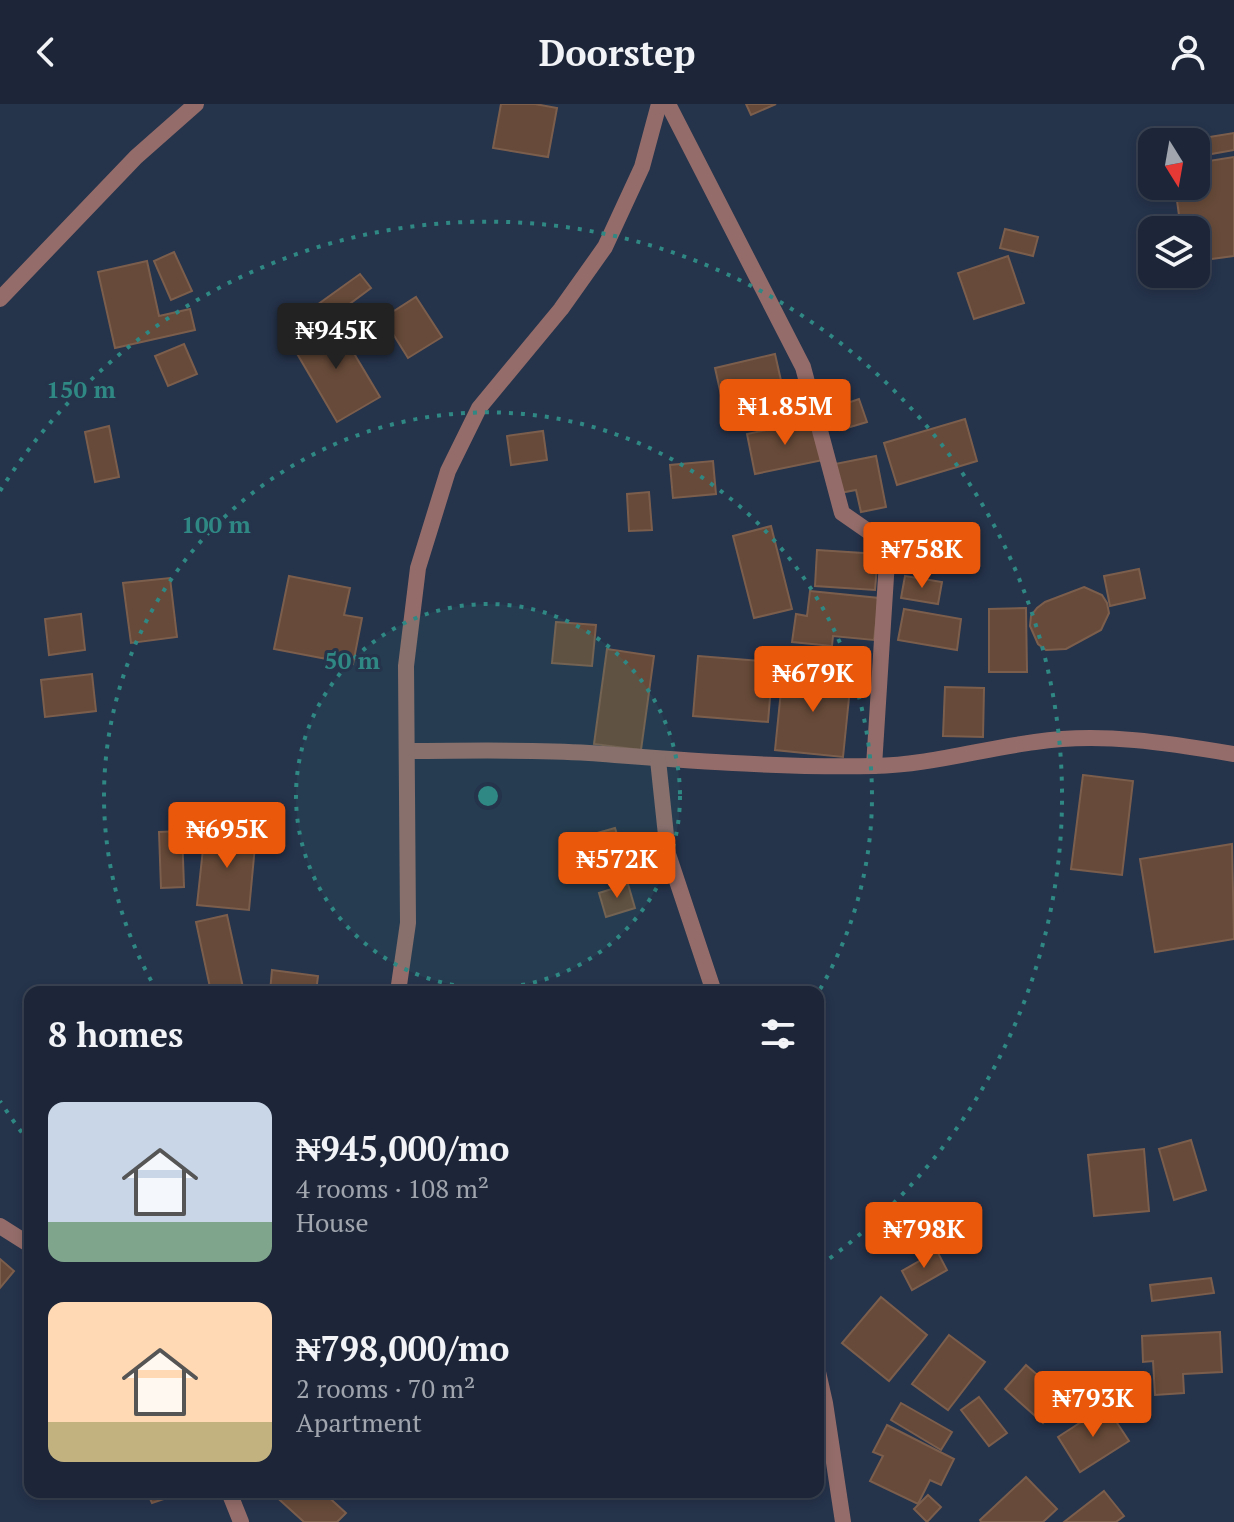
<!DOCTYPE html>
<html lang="en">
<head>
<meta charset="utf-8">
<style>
  body { margin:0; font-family:"PT Serif",serif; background:#293243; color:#f1f3f6; height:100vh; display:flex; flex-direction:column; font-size:30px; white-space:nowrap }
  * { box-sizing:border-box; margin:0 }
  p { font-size:26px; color:#a0a5ae }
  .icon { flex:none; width:44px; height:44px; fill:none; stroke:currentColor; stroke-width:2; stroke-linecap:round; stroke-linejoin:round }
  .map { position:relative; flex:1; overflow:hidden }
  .details { position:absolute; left:24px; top:882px; width:800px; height:512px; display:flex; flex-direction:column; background:#1c2638; border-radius:16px; box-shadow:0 4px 12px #0003,0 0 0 2px #3a4353 }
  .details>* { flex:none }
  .needle { width:52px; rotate:169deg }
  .tools { position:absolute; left:1138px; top:24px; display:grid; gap:16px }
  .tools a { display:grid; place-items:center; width:72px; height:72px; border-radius:16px; background:#1c2638; box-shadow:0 4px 12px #0003,0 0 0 2px #3a4353; font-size:40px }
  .price { position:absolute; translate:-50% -68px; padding:0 18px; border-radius:8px; background:#ea580c; color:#fff; font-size:26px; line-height:52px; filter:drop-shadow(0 2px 4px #0008) }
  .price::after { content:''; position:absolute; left:50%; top:48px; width:24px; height:18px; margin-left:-12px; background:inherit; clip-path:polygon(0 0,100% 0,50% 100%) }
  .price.active { background:#222; color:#fff }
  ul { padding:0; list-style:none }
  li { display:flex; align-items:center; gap:24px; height:200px; padding:0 24px }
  li span { display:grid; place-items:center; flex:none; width:224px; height:160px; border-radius:16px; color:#555 }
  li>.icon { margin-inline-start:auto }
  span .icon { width:96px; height:96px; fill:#fffc; stroke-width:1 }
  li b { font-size:34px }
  h2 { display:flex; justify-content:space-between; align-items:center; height:96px; padding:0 24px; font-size:34px }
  header { display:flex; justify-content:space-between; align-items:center; height:104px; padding:0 24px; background:#1c2638; font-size:36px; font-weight:600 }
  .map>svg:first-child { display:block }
  .building { fill:#674a39; stroke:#7c5e4d; stroke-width:2 }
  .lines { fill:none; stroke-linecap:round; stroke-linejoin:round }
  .street { stroke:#946d6a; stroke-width:16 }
  .ring { fill:none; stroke:#2f8883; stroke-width:4; stroke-dasharray:4 8 }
  .centre { fill:#2f8883; stroke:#25334b; stroke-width:4 }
  .ring-label { font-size:24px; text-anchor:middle; font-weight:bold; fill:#2f8883; stroke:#25334b; stroke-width:6; stroke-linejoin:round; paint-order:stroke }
</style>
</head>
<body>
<header><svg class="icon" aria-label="back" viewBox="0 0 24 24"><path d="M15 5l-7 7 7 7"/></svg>Doorstep<svg class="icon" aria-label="person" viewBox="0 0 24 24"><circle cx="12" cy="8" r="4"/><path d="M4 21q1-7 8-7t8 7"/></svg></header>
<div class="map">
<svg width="1234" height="1418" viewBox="0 0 1234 1418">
  <rect width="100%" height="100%" fill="#25334b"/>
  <g class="building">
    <path d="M 501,0 L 535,0 L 557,4 L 548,53 L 493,44 Z"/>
    <path d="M 746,0 L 776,0 L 751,11 Z"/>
    <path d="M 1234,29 L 1234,46 L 1200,52 L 1197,35 Z"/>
    <path d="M 1234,53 L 1234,152 L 1196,157 L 1196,126 L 1181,126 L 1175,82 L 1196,82 L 1196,59 Z"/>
    <path d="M 1005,125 L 1038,133 L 1033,152 L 1000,144 Z"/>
    <path d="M 174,148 L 192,187 L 171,196 L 154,157 Z"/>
    <path d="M 1008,152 L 1024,199 L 974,215 L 958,169 Z"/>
    <path d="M 147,157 L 159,212 L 190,205 L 195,226 L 115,244 L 98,168 Z"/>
    <path d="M 360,170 L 371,184 L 328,216 L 317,201 Z"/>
    <path d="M 416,193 L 442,233 L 408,254 L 383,214 Z"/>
    <path d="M 334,216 L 380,293 L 337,318 L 292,241 Z"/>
    <path d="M 184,240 L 197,270 L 168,282 L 155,252 Z"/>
    <path d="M 775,250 L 787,303 L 727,318 L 715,264 Z"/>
    <path d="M 859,295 L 867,318 L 840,326 L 833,304 Z"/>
    <path d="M 965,315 L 977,357 L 897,381 L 884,339 Z"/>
    <path d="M 814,316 L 823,356 L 755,370 L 747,330 Z"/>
    <path d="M 109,322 L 119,373 L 95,378 L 85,328 Z"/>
    <path d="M 543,327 L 547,356 L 511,361 L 507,332 Z"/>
    <path d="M 876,352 L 886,403 L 861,408 L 856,386 L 840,389 L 835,360 Z"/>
    <path d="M 713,357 L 716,390 L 673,394 L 670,361 Z"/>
    <path d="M 649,388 L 652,426 L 629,427 L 627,390 Z"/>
    <path d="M 771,422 L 792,505 L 754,514 L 733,432 Z"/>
    <path d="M 817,446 L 878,450 L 875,486 L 815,482 Z"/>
    <path d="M 1139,465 L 1145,494 L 1110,502 L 1104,472 Z"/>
    <path d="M 289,472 L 350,484 L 344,511 L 362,514 L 353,560 L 274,545 Z"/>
    <path d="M 905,472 L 942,478 L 938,500 L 901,494 Z"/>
    <path d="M 170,474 L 177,533 L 131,539 L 123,479 Z"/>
    <path d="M 1084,483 L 1102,491 L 1107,499 L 1109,509 L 1101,526 L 1066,545 L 1046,546 L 1038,540 L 1030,522 L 1031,512 L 1037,504 L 1045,498 Z"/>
    <path d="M 810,487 L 879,494 L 874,536 L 833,532 L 832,542 L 792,538 L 796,510 L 807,512 Z"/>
    <path d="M 1026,504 L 1027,568 L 989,568 L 989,505 Z"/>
    <path d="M 904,505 L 961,515 L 957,546 L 898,536 Z"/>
    <path d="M 81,510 L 85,546 L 49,551 L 45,515 Z"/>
    <path d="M 556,518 L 596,521 L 592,562 L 552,559 Z"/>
    <path d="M 607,545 L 654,552 L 641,646 L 594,640 Z"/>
    <path d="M 698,552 L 773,558 L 768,618 L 693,612 Z"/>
    <path d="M 783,567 L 851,574 L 843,653 L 775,646 Z"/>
    <path d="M 92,570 L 96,607 L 45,613 L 41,576 Z"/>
    <path d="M 945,583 L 984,584 L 983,633 L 943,632 Z"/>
    <path d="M 1083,671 L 1133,677 L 1122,771 L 1071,765 Z"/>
    <path d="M 615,724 L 627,762 L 588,774 L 576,735 Z"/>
    <path d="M 205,726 L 256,731 L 249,806 L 197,801 Z"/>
    <path d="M 182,727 L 184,783 L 161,784 L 159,728 Z"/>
    <path d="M 1232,740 L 1234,835 L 1155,848 L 1140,755 Z"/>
    <path d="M 628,780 L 635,804 L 606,813 L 599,789 Z"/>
    <path d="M 227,811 L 244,888 L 211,888 L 196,818 Z"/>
    <path d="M 272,866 L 318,872 L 316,888 L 270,888 Z"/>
    <path d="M 1191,1036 L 1206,1086 L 1174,1096 L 1159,1045 Z"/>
    <path d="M 1144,1045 L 1149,1107 L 1094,1112 L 1088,1051 Z"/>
    <path d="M 937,1147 L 947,1166 L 912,1186 L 902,1167 Z"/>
    <path d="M 0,1155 L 14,1167 L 0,1184 Z"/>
    <path d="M 1211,1174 L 1214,1189 L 1152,1197 L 1150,1181 Z"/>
    <path d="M 881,1193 L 927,1231 L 889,1277 L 842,1239 Z"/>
    <path d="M 1220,1228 L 1222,1268 L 1183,1270 L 1184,1289 L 1155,1291 L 1153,1257 L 1143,1258 L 1142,1232 Z"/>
    <path d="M 949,1231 L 985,1258 L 948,1306 L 912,1280 Z"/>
    <path d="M 1026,1261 L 1064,1294 L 1043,1319 L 1005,1285 Z"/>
    <path d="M 979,1293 L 1007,1329 L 989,1342 L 961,1306 Z"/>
    <path d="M 901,1299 L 952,1328 L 941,1346 L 891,1316 Z"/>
    <path d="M 1106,1302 L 1129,1337 L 1080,1368 L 1058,1333 Z"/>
    <path d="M 887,1321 L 954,1355 L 941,1381 L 930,1376 L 918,1400 L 870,1377 L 883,1352 L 873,1348 Z"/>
    <path d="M 1026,1373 L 1057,1405 L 1043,1418 L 981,1418 L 980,1416 Z"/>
    <path d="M 1104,1387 L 1124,1412 L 1116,1418 L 1064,1418 Z"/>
    <path d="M 147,1388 L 171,1388 L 173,1392 L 152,1399 Z"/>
    <path d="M 271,1388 L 323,1388 L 346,1409 L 337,1418 L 304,1418 Z"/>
    <path d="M 928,1391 L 941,1403 L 927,1418 L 914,1405 Z"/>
  </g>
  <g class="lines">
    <g class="street">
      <path d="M 668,0 L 803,263 L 842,409 L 888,441 L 874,662"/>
      <path d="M 0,195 L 136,53 L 196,0"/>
      <path d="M 407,647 C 468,647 529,645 589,649 C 684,656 779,664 874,662 C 929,661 981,645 1035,638 C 1102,628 1168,639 1234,650"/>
      <path d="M 658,656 L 668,750 L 714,888"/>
      <path d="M 398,888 L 408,819 L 406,562 L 418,464 L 448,367 L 479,304 L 561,205 L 605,143 L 642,63 L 659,0"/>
      <path d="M 0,1122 L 30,1141"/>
      <path d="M 818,1268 L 825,1299 L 843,1418"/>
      <path d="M 229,1388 L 241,1418"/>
    </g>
  </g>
  <circle cx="488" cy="692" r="192" fill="#2f8883" fill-opacity=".12"/>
  <g class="ring">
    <circle cx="488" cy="692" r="192"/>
    <path d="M157 887A384 384 0 1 1 819 887"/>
    <path d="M29 1038A575 575 0 0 1 0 997M0 387A575 575 0 1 1 822 1160"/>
  </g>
  <circle cx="488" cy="692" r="12" class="centre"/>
  <g class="ring-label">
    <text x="81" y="294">150 m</text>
    <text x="216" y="429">100 m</text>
    <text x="352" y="565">50 m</text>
  </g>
</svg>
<div class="tools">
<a><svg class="needle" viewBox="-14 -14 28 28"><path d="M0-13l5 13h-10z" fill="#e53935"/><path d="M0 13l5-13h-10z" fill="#a0a5ae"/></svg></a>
<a><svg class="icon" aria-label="layers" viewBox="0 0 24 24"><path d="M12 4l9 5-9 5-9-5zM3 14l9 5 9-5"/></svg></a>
</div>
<b class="price active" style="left:336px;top:267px">₦945K</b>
<b class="price" style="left:785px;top:343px">₦1.85M</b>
<b class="price" style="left:922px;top:486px">₦758K</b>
<b class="price" style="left:813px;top:610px">₦679K</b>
<b class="price" style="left:227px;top:766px">₦695K</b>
<b class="price" style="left:617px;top:796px">₦572K</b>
<b class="price" style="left:924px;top:1166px">₦798K</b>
<b class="price" style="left:1093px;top:1335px">₦793K</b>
<section class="details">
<h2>8 homes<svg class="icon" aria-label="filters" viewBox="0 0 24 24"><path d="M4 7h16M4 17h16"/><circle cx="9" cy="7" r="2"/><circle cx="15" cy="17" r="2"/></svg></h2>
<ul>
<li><span style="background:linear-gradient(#c9d6e8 75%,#7fa58c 0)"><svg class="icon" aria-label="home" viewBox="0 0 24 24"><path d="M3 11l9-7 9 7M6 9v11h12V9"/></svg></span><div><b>₦945,000/mo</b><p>4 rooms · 108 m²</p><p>House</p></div></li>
<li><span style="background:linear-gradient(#ffd9b3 75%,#c2b280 0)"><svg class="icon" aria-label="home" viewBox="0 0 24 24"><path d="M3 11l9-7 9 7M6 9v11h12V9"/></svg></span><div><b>₦798,000/mo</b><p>2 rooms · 70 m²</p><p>Apartment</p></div></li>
</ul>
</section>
</div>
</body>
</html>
